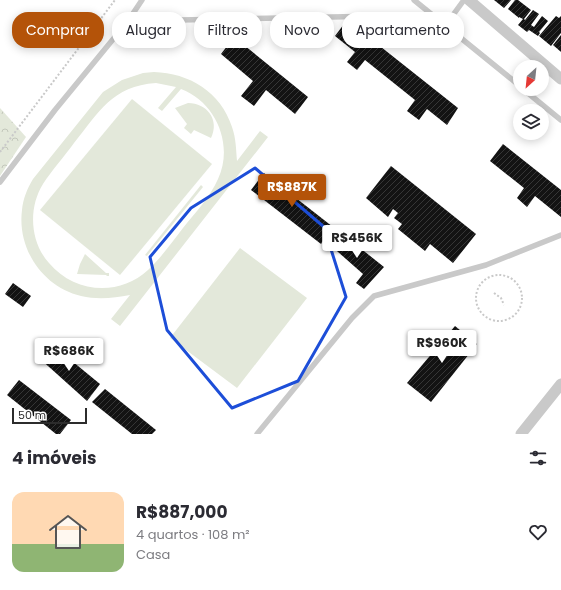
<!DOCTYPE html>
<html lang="pt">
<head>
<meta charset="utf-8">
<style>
  body { margin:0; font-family:Poppins,sans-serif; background:#f2f2f3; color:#2b2b33; height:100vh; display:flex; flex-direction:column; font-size:15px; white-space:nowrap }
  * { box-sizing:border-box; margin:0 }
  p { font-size:13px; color:#7c7c81 }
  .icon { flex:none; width:22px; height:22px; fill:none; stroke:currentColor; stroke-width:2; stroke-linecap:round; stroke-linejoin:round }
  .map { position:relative; height:434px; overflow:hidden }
  .drawer { display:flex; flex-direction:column; background:#fff; flex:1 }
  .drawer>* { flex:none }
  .guide { position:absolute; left:12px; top:12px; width:537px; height:36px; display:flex; gap:8px }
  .needle { width:26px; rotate:207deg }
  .tools { position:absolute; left:513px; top:60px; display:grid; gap:8px }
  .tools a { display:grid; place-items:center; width:36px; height:36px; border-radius:50%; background:#fff; box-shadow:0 2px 10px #0003; font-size:20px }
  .scale { position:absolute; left:12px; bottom:10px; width:75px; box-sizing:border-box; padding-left:4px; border:2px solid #2c2c2c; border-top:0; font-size:11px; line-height:14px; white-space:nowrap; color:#2c2c2c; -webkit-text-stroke:3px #fff; paint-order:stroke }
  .price { position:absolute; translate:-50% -34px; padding:0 9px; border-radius:4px; background:#fff; color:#222; font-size:13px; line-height:26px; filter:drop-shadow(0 1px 2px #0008) }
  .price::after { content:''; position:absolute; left:50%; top:24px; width:12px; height:9px; margin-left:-6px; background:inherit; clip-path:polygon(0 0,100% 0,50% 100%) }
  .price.on { background:#b45309; color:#fff }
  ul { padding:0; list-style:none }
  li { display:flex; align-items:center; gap:12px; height:100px; padding:0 12px }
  li span { display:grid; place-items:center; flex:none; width:112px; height:80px; border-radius:12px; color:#555 }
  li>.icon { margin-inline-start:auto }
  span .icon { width:48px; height:48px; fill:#fffc; stroke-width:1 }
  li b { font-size:17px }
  h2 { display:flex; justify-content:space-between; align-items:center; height:48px; padding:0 12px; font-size:17px }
  .chip { padding:0 14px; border-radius:16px; background:#fff; box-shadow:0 2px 10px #0003; font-size:14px; line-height:36px }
  .chip.on { background:#b45309; color:#fff }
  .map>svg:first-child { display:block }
  .green { fill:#e3e8da; fill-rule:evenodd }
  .forest { fill:url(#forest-crowns) }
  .building { fill:url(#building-hatch) }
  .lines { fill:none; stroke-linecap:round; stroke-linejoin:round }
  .path { stroke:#c9c9c9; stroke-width:2; stroke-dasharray:2 2; stroke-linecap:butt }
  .lane { stroke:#c9c9c9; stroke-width:5.5 }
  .street { stroke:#c9c9c9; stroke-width:11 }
  .marked { fill:none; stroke:#1d4ed8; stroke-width:3; stroke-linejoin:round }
</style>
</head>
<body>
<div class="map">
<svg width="561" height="434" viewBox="0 0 561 434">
  <defs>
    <pattern id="forest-crowns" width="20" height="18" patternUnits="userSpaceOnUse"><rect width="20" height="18" fill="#e3e8da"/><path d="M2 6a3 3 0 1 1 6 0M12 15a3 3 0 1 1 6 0" fill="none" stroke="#c3c7bb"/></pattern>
    <pattern id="building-hatch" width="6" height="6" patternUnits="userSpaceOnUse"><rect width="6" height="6" fill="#131313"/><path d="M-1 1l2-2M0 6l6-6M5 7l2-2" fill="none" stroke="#363636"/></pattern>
  </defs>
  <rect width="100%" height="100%" fill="#fff"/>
  <g class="green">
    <path d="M 154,72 C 189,73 221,92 232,127 C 236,138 236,149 237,161 L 260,131 L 268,137 L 120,326 L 111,319 L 130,295 C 114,298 98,300 81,296 C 43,287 17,249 22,210 C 23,199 27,189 33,179 L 103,92 L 122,80 L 143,73 ZM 156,83 L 176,87 L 158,108 L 162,111 L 181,89 C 216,102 234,145 218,179 C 210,197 195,213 183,228 C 172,242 161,258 148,270 C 119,297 74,293 49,263 C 30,242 28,208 43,184 C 52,170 64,157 74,143 C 99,112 112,86 156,83 Z"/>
    <path d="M 132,99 L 212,164 L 120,275 L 40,210 Z"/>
    <path d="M 188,103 C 207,103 220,120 211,138 L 194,130 L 191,134 L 184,128 L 187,124 L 175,108 Z"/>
    <path d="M 201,185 L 203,187 L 147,256 L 145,255 Z"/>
    <path d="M 240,248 L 307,298 L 237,388 L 170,338 Z"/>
    <path d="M 85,254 L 106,273 L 109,273 L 109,276 L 107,276 L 106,275 L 77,274 L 80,264 Z"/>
  </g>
  <path class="forest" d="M 0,108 L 26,137 L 0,176 Z"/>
  <g class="building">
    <path d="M 494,0 L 511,0 L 504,8 Z"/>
    <path d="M 515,0 L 518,0 L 531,10 L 524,19 L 525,20 L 533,10 L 539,14 L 531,25 L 534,27 L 542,16 L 548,21 L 539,32 L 540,33 L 538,36 L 529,30 L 527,32 L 518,25 L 523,19 L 519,17 L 519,18 L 508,9 Z"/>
    <path d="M 556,16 L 559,18 L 561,16 L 561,33 L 551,46 L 539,36 Z"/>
    <path d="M 347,20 L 458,108 L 447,125 L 427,109 L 419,120 L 407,111 L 415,100 L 365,60 L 357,70 L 347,62 L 355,52 L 335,36 Z"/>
    <path d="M 561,35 L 561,52 L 553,45 Z"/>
    <path d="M 234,37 L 308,97 L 295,114 L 266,90 L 254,106 L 241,96 L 253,81 L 221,54 Z"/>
    <path d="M 503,144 L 561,190 L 561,217 L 535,196 L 527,207 L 517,198 L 524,188 L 490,161 Z"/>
    <path d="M 391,166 L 476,234 L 453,263 L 430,244 L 425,251 L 398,229 L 402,224 L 394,218 L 398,213 L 393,209 L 388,217 L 366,198 Z"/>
    <path d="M 264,173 L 333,227 L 321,244 L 251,190 Z"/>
    <path d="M 340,232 L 384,267 L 364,289 L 356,283 L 363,274 L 329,244 Z"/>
    <path d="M 13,283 L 31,296 L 23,307 L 5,294 Z"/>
    <path d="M 455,326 L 477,344 L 431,402 L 407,383 Z"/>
    <path d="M 50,343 L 100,384 L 87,401 L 38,357 Z"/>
    <path d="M 19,380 L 71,420 L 60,434 L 56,434 L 7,395 Z"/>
    <path d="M 105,389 L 156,430 L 152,434 L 132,434 L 92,402 Z"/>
  </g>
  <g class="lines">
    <g class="path">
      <path d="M 0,152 L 115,0"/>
      <circle cx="499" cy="298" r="23"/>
      <path d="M 494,293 L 501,298 L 504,305"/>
    </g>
    <g class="lane">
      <path d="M 414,0 L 520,86"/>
      <path d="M 128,21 L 433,15"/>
      <path d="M 445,26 L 464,0"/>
      <path d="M 523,89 L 561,120"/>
      <path d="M 0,182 L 55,110 L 128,21 L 142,0"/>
      <path d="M 257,434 L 352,318 L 374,296 L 486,265 L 561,235"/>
    </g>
    <g class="street">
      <path d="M 469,0 L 561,79"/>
      <path d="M 521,434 L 561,384"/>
    </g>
  </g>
  <path class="marked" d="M 255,168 L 324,227 L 346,297 L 298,381 L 232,408 L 167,330 L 150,257 L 191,208 Z"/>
</svg>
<div class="tools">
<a><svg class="needle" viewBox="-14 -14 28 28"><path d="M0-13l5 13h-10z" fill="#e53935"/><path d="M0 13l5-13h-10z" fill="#7c7c81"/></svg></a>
<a><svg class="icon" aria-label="layers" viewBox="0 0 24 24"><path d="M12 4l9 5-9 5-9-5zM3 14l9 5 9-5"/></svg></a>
</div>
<div class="scale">50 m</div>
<b class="price on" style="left:292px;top:208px">R$887K</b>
<b class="price" style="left:357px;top:259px">R$456K</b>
<b class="price" style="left:442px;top:364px">R$960K</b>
<b class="price" style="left:69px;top:372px">R$686K</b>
<div class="guide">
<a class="chip on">Comprar</a>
<a class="chip">Alugar</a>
<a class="chip">Filtros</a>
<a class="chip">Novo</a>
<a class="chip">Apartamento</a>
</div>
</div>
<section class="drawer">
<h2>4 imóveis<svg class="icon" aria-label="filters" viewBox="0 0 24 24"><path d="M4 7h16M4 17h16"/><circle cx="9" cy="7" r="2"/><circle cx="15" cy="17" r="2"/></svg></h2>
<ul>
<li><span style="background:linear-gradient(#ffd9b3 65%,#8fb573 0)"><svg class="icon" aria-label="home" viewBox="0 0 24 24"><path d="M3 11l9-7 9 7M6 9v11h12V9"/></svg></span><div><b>R$887,000</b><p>4 quartos · 108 m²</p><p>Casa</p></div><svg class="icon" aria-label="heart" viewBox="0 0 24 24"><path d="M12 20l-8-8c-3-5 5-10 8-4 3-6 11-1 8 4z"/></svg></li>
</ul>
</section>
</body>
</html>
